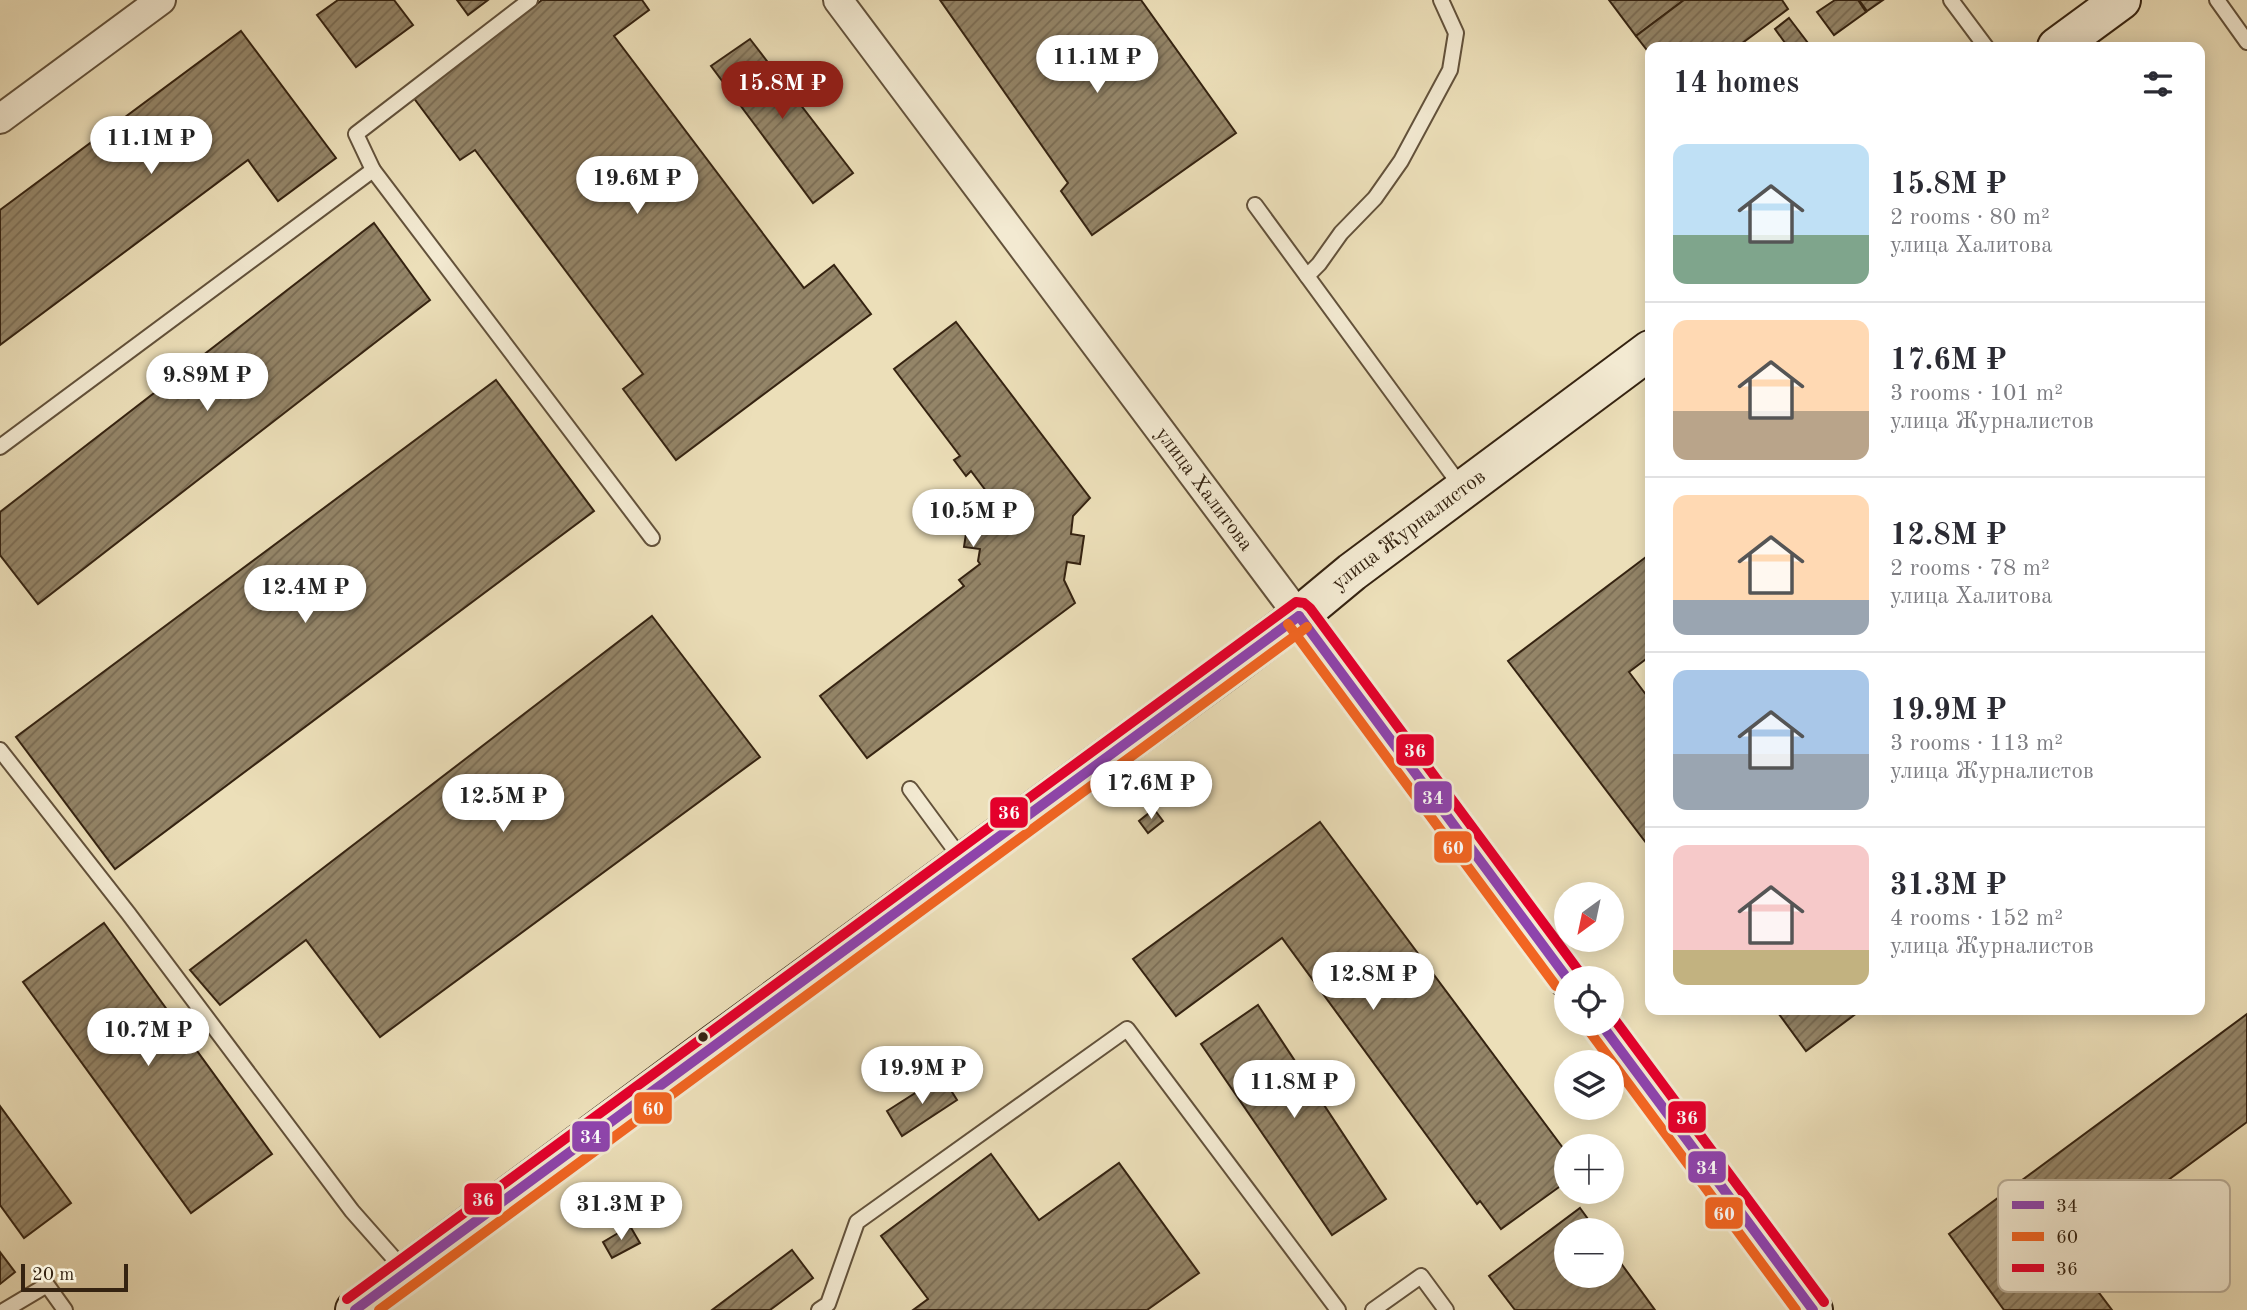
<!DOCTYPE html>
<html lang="en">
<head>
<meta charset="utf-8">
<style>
  body { margin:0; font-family:"Old Standard TT",serif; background:#f2f2f3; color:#2b2b33; height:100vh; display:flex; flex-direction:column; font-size:26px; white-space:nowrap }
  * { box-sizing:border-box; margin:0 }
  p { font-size:23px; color:#7c7c81 }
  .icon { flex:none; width:38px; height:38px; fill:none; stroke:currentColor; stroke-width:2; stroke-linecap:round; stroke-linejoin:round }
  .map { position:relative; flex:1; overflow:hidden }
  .drawer { position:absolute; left:1645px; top:42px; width:560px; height:973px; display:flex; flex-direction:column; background:#fff; border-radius:14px; box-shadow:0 4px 18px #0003 }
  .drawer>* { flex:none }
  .needle { width:46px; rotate:213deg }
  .controls { position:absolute; left:1554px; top:882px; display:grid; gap:14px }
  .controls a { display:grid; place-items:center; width:70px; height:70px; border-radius:50%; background:#fff; box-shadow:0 4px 18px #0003; font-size:35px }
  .scale { position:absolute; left:21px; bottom:18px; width:107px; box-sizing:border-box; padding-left:7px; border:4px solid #352311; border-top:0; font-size:19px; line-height:24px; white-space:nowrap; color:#352311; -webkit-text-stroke:5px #f3ead2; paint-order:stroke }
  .price { position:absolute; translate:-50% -60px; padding:0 16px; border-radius:24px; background:#fff; color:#222; font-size:23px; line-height:46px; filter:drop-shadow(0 2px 4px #0008) }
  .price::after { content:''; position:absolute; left:50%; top:42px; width:21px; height:16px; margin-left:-10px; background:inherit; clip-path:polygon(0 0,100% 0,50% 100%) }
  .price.current { background:#8f2418; color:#fff }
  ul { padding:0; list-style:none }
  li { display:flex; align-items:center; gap:21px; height:175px; padding:0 28px }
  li+li { border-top:2px solid #e1e1e2 }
  li span { display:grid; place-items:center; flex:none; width:196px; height:140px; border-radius:14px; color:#555 }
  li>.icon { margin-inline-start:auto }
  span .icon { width:84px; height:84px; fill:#fffc; stroke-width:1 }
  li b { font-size:30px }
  h2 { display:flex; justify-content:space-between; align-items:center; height:84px; padding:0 28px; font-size:30px }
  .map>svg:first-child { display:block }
  .building { fill:url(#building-hatch); stroke:#352311; stroke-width:2 }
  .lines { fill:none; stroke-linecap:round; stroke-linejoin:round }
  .lane-casing { stroke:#63523b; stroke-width:18 }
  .street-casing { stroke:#63523b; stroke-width:32 }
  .secondary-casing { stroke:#352311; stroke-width:42 }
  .lane { stroke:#f3ead2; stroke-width:14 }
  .street { stroke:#f3ead2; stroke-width:28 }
  .secondary { stroke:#f3ead2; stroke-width:38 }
  .bus-1-casing { stroke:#f3ead2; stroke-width:16 }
  .bus-2-casing { stroke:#f3ead2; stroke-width:16 }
  .bus-3-casing { stroke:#f3ead2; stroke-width:16 }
  .bus-1 { stroke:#8e44ad; stroke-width:10 }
  .bus-2 { stroke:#f26522; stroke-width:10 }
  .bus-3 { stroke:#e4002b; stroke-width:10 }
  .bus-dot { fill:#352311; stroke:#f3ead2; stroke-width:2.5 }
  .labels { text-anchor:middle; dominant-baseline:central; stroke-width:7; stroke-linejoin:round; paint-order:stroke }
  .street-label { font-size:21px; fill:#352311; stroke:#f3ead2 }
  .key { fill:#f3ead2; stroke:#baae98; stroke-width:2 }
  .key-label { font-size:19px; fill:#352311 }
  .line-badge { stroke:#f3ead2; stroke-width:2.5 }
  .badge-label { font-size:19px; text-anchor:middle; font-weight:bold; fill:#fff }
</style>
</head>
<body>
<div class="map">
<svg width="2247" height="1310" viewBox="0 0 2247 1310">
  <defs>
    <pattern id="building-hatch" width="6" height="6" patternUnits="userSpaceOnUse" patternTransform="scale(1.75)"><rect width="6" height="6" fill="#948568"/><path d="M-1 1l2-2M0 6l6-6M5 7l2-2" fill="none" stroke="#7a6c54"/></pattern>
  </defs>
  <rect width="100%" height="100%" fill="#ecdfb9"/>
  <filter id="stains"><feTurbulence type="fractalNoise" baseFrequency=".00286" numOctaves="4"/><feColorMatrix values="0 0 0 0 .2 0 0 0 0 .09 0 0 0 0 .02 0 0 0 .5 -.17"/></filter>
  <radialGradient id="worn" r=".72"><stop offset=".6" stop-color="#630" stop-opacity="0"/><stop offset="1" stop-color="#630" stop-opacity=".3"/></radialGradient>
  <g class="building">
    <path d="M 338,0 L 394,0 L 413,25 L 356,67 L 317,15 Z"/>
    <path d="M 457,0 L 488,0 L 468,15 Z"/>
    <path d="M 542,0 L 642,0 L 649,10 L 614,36 L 804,288 L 834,265 L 871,314 L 676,460 L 623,389 L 643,374 L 475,150 L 460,160 L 413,97 Z"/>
    <path d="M 940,0 L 1141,0 L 1236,133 L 1092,235 L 1061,191 L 1068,183 Z"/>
    <path d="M 1609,0 L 1684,0 L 1636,36 Z"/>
    <path d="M 1684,0 L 1782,0 L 1788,9 L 1737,47 L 1650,47 L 1650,54 L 1636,36 Z"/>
    <path d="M 1835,0 L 1858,0 L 1866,12 L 1834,35 L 1817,12 Z"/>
    <path d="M 1859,0 L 1883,0 L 1867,11 Z"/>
    <path d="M 1789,18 L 1811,47 L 1788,47 L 1775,29 Z"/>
    <path d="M 241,31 L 336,158 L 278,201 L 248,160 L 0,345 L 0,210 Z"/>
    <path d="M 750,39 L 853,173 L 813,203 L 711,66 Z"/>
    <path d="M 374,223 L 430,300 L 38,604 L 0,555 L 0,512 Z"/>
    <path d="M 956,322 L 1090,498 L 1073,516 L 1071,534 L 1084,536 L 1080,564 L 1067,562 L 1064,580 L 1075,603 L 867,758 L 820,696 L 964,586 L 959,580 L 980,564 L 978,561 L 980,549 L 964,547 L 968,520 L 983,522 L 985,510 L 995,503 L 971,471 L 966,476 L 954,460 L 960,456 L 894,369 Z"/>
    <path d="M 496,380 L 594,511 L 115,869 L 16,737 Z"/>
    <path d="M 1650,554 L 1650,656 L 1629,672 L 1650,700 L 1650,848 L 1508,661 Z"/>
    <path d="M 652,616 L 760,757 L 380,1037 L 306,940 L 220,1005 L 190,970 Z"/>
    <path d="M 1154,809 L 1163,821 L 1148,833 L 1139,821 Z"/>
    <path d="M 1320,822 L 1566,1152 L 1566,1182 L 1501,1229 L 1480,1201 L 1477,1204 L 1282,938 L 1176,1016 L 1133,959 Z"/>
    <path d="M 104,923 L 272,1154 L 191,1213 L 23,982 Z"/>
    <path d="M 1258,1005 L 1386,1199 L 1332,1235 L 1201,1044 Z"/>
    <path d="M 1776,1010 L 1861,1010 L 1806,1051 Z"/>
    <path d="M 2247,1014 L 2247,1122 L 2069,1253 L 2112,1310 L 2004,1310 L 1949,1234 Z"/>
    <path d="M 942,1076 L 957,1100 L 902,1136 L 887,1111 Z"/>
    <path d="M 0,1106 L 71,1203 L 24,1238 L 0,1205 Z"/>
    <path d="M 991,1154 L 1039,1220 L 1119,1163 L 1199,1273 L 1147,1310 L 913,1310 L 928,1299 L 881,1236 Z"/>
    <path d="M 1580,1208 L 1596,1230 L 1566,1230 L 1566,1276 L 1612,1276 L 1612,1251 L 1655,1310 L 1515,1310 L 1489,1276 Z"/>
    <path d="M 630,1226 L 640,1243 L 612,1258 L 603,1242 Z"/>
    <path d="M 792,1250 L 813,1278 L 770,1310 L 712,1310 Z"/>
    <path d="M 0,1252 L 15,1272 L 0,1284 Z"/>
  </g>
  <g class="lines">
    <defs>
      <g id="lane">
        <path d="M 1951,0 L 1986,47"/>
        <path d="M 2217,0 L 2247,42"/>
        <path d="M 373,170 L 356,134 L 530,0"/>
        <path d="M 1255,205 L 1463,489"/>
        <path d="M 1307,276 L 1319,264 L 1341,233 L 1375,198 L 1401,161 L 1450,70 L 1456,33 L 1441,0"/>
        <path d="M 0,447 L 373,170 L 652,538"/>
        <path d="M 0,750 L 128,913 L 352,1211 L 405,1271"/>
        <path d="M 910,789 L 963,861"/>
        <path d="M 5,1310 L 47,1285 L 65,1310"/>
        <path d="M 819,1310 L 828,1304 L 857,1222 L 1127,1029 L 1338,1310"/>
        <path d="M 1373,1310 L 1421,1276 L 1446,1310"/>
      </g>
      <g id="street">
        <path id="s1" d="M 838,0 L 1299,616"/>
        <path d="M 0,119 L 161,0"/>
      </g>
      <g id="secondary">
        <path d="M 2057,47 L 2121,0"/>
        <path d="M 1299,616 L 1567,978"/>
        <path d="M 1601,1024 L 1813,1310"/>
        <path id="s2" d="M 355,1310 L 715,1044 L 1232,666 L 1299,616 L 1352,572 L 1650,350"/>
      </g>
    </defs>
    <use href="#lane" class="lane-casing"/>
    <use href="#street" class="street-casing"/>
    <use href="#secondary" class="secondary-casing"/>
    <use href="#lane" class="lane"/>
    <use href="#street" class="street"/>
    <use href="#secondary" class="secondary"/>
    <defs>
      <g id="bus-1">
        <path d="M 1299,616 L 1567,978"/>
        <path d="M 1601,1024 L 1813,1310"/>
        <path d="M 355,1310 L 1299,616"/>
      </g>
      <g id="bus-2">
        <path d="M 1288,624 L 1556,986"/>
        <path d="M 1590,1032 L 1796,1310"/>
        <path d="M 379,1310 L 1307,627"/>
      </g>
      <g id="bus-3">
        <path d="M 1612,1016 L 1824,1302"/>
        <path d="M 347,1299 L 1296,602 L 1304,603 L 1310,608 L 1578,970"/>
      </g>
    </defs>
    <use href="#bus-1" class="bus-1-casing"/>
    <use href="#bus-2" class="bus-2-casing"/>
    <use href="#bus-3" class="bus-3-casing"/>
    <use href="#bus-1" class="bus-1"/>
    <use href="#bus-2" class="bus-2"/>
    <use href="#bus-3" class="bus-3"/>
  </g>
  <circle class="bus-dot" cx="703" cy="1037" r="6"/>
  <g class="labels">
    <g class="street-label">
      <text stroke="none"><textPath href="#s1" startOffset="611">улица Халитова</textPath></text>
      <text stroke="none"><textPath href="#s2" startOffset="1311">улица Журналистов</textPath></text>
    </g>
  </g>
  <rect x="1998" y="1180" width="232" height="112" rx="10" class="key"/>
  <rect x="2012" y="1201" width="32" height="8" fill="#8e44ad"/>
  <rect x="2012" y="1232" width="32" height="9" fill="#f26522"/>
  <rect x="2012" y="1264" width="32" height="8" fill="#e4002b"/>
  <g class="key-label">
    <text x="2056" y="1212">34</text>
    <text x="2056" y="1243">60</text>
    <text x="2056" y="1275">36</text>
  </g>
  <g class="line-badge">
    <rect x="1395" y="733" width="40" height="34" rx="7" fill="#e4002b"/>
    <rect x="1413" y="780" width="40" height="34" rx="7" fill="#8e44ad"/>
    <rect x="989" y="796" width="40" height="33" rx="7" fill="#e4002b"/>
    <rect x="1433" y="830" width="40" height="34" rx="7" fill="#f26522"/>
    <rect x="633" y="1091" width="40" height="34" rx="7" fill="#f26522"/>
    <rect x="1667" y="1100" width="40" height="34" rx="7" fill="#e4002b"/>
    <rect x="571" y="1120" width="40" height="33" rx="7" fill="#8e44ad"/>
    <rect x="1687" y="1150" width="40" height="34" rx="7" fill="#8e44ad"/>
    <rect x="463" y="1182" width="40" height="34" rx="7" fill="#e4002b"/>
    <rect x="1704" y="1196" width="40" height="34" rx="7" fill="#f26522"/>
  </g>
  <g class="badge-label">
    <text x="1415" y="757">36</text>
    <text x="1433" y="804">34</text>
    <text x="1009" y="819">36</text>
    <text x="1453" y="854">60</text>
    <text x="653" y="1115">60</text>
    <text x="1687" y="1124">36</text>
    <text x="591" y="1143">34</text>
    <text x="1707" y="1174">34</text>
    <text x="483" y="1206">36</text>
    <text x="1724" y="1220">60</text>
  </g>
  <rect width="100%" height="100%" filter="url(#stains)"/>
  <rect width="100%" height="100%" fill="url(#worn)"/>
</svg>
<div class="controls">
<a><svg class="needle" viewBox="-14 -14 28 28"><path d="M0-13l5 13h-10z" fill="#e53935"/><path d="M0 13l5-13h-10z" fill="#7c7c81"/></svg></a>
<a><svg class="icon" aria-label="locate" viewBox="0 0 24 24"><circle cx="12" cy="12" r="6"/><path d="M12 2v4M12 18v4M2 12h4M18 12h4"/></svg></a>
<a><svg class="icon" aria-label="layers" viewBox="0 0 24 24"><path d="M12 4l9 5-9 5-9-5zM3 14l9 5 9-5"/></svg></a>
<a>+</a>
<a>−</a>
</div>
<div class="scale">20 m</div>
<b class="price" style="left:1097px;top:95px">11.1M ₽</b>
<b class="price current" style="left:782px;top:121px">15.8M ₽</b>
<b class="price" style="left:151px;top:176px">11.1M ₽</b>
<b class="price" style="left:637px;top:216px">19.6M ₽</b>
<b class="price" style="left:207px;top:413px">9.89M ₽</b>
<b class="price" style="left:973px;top:549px">10.5M ₽</b>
<b class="price" style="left:305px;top:625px">12.4M ₽</b>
<b class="price" style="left:1151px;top:821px">17.6M ₽</b>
<b class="price" style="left:503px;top:834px">12.5M ₽</b>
<b class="price" style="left:1373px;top:1012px">12.8M ₽</b>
<b class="price" style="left:148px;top:1068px">10.7M ₽</b>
<b class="price" style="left:922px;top:1106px">19.9M ₽</b>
<b class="price" style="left:1294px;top:1120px">11.8M ₽</b>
<b class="price" style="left:621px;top:1242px">31.3M ₽</b>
<section class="drawer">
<h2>14 homes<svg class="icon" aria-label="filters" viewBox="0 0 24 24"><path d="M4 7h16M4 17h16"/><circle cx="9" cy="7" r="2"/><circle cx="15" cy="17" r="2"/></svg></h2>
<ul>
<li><span style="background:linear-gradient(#bfe0f5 65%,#7fa58c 0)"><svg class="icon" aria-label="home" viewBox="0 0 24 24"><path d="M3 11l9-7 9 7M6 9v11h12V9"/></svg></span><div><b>15.8M ₽</b><p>2 rooms · 80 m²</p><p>улица Халитова</p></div></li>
<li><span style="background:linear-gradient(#ffd9b3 65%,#b9a48a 0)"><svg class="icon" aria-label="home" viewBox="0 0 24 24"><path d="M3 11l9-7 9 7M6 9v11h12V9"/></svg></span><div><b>17.6M ₽</b><p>3 rooms · 101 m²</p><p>улица Журналистов</p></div></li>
<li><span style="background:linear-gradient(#ffd9b3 75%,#9aa5b1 0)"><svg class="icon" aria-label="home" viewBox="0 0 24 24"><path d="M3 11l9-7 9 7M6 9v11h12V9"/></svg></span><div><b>12.8M ₽</b><p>2 rooms · 78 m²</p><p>улица Халитова</p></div></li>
<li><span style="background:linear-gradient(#a9c7e8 60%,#9aa5b1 0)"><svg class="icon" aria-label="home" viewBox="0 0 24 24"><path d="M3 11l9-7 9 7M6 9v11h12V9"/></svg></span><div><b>19.9M ₽</b><p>3 rooms · 113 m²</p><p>улица Журналистов</p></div></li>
<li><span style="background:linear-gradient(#f6c9c9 75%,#c2b280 0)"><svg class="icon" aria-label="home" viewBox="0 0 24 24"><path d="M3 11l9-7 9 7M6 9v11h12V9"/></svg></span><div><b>31.3M ₽</b><p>4 rooms · 152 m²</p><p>улица Журналистов</p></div></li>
</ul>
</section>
</div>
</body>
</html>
